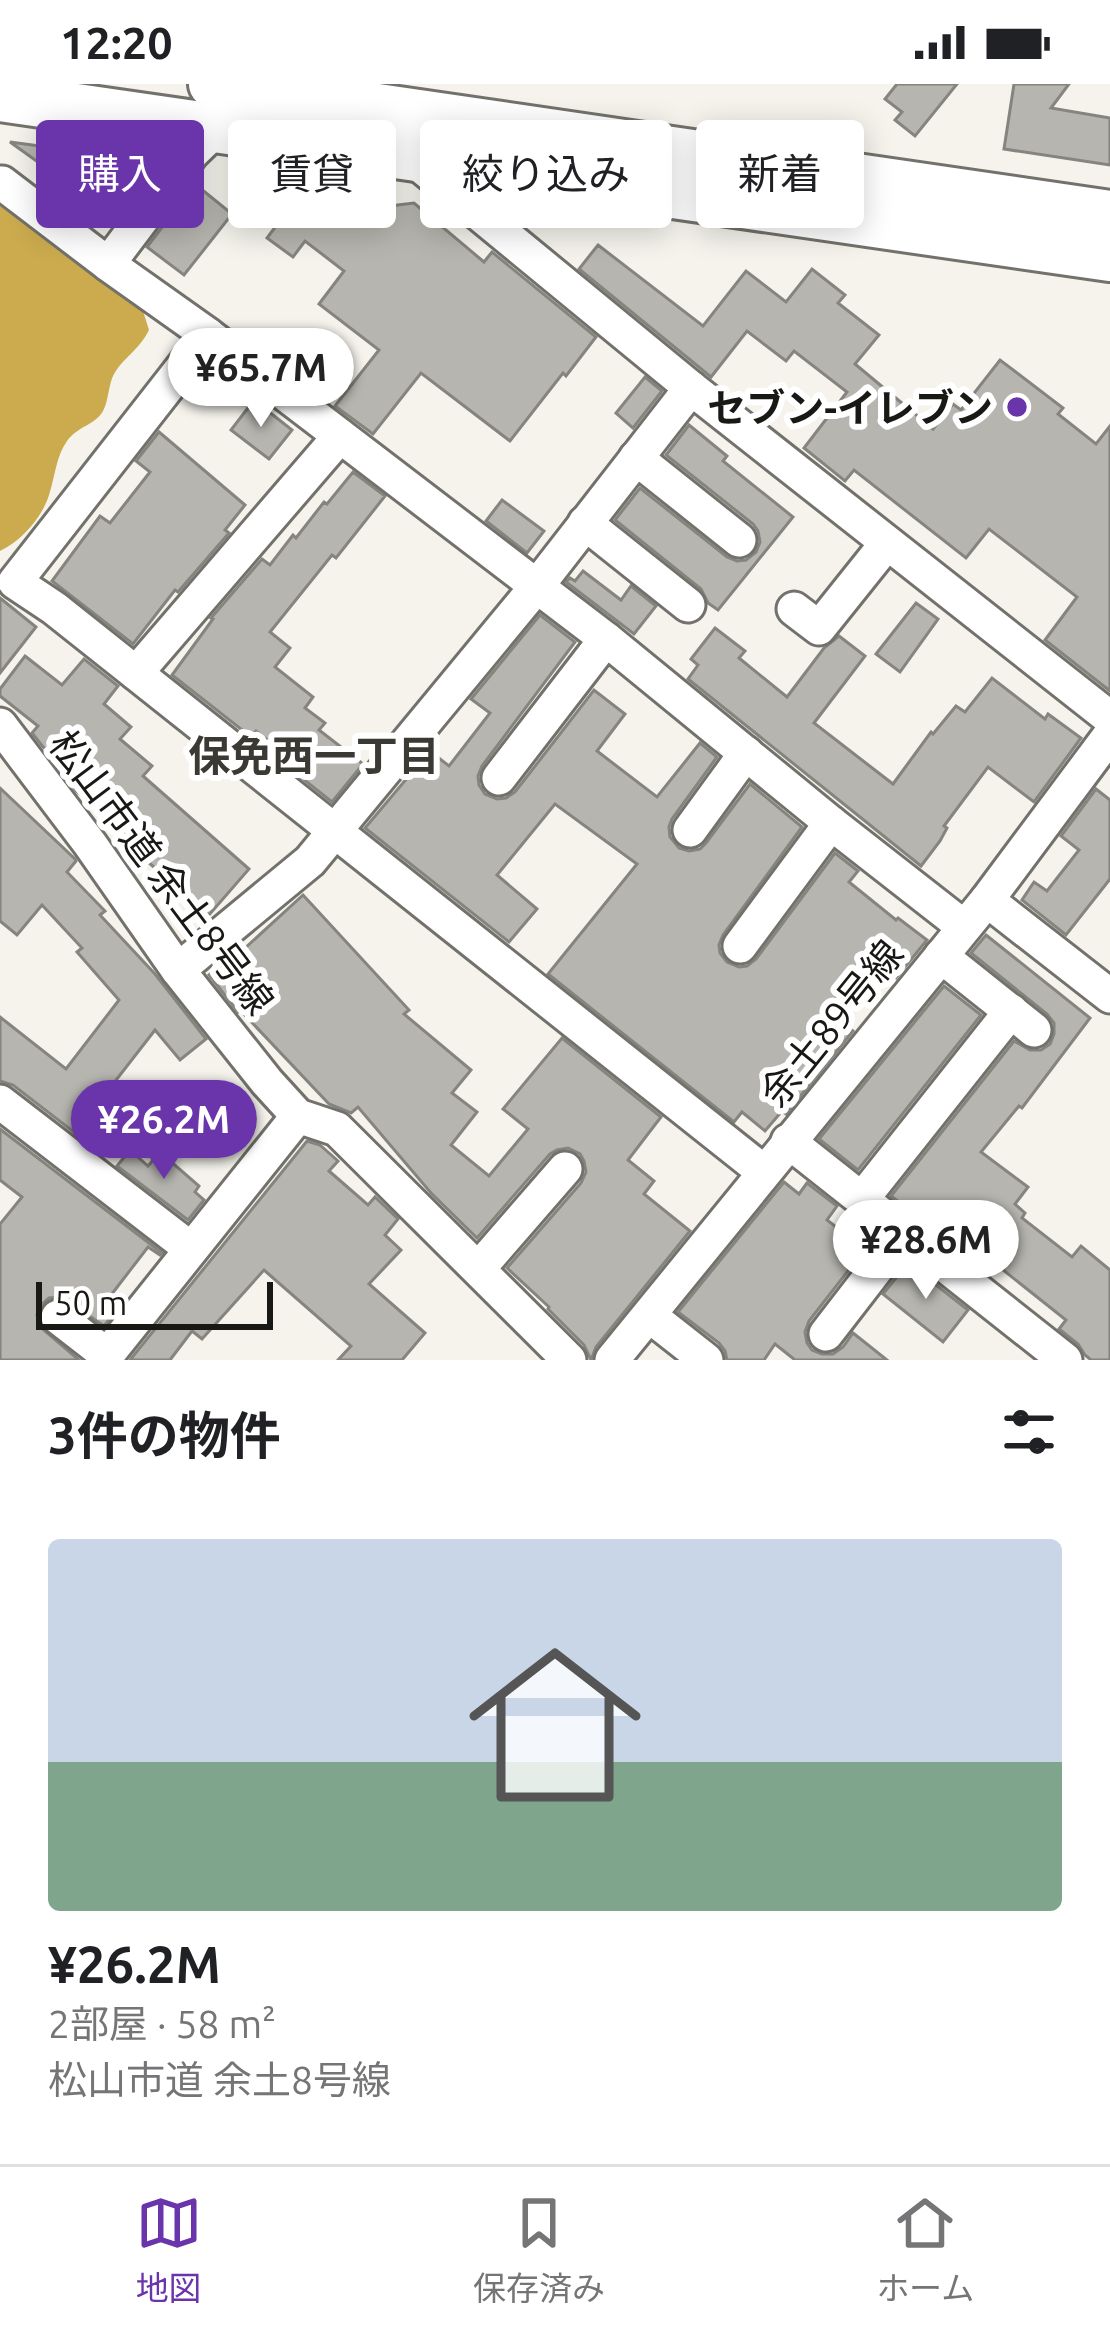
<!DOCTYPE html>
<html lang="ja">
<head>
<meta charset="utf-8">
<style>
  body { margin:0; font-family:Ubuntu,"Noto Sans JP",sans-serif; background:#f6f6f6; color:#202124; height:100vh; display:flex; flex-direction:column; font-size:45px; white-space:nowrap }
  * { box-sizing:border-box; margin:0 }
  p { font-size:39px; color:#757577 }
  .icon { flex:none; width:66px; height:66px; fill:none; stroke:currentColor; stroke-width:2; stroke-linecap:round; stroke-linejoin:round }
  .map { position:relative; height:1276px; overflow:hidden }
  .details { display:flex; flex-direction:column; background:#fff; flex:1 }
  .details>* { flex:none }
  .guide { position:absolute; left:36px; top:36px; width:1038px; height:108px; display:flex; gap:24px }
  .scale { position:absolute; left:36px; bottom:30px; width:237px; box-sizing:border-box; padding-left:12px; border:6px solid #181815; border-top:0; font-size:33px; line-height:42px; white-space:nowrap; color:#181815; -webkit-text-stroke:9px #fff; paint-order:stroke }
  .price { position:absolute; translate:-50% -102px; padding:0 27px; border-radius:42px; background:#fff; color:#222; font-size:39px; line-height:78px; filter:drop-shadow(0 3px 6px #0008) }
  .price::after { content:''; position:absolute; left:50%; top:72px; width:36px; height:27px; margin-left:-18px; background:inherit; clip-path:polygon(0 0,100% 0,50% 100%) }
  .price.selected { background:#6a34ab; color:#fff }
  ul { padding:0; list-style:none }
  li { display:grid; align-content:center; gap:24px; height:636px; padding:0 48px }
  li+li { border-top:3px solid #e0e0e0 }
  li span { display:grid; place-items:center; height:372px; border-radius:12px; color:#555 }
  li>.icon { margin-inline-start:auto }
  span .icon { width:216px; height:216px; fill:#fffc; stroke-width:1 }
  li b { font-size:51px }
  h2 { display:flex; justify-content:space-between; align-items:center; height:144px; padding:0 48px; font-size:51px }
  .tag { padding:0 42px; border-radius:12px; background:#fff; box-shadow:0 6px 30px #0003; font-size:42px; line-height:108px }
  .tag.selected { background:#6a34ab; color:#fff }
  .status { display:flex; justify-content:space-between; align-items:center; height:84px; padding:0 60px; background:#fff; direction:ltr }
  .status svg { height:33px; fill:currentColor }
  .dock { display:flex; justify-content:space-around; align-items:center; height:168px; border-top:3px solid #e0e0e0; background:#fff; font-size:33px; color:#757577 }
  .dock a { display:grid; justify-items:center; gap:6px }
  .dock .selected { color:#6a34ab }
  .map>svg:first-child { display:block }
  .forest { fill:#cbab4e }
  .building { fill:#b7b5af; stroke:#86847e; stroke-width:3 }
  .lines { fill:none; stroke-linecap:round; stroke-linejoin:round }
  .minor-casing { stroke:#73716b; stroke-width:39 }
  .highway-casing { stroke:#73716b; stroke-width:54 }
  .minor { stroke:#fff; stroke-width:33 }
  .highway { stroke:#fff; stroke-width:48 }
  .poi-dot { fill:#6a34ab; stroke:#fff; stroke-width:4.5 }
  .labels { text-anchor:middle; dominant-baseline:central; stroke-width:12; stroke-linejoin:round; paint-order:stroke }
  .poi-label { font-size:39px; font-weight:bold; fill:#181815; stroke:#fff; text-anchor:end }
  .street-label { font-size:39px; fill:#181815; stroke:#fff }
  .neighbourhood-label { font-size:42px; font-weight:bold; fill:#3b3933; stroke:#fff }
</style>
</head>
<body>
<div class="status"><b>12:20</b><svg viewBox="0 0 49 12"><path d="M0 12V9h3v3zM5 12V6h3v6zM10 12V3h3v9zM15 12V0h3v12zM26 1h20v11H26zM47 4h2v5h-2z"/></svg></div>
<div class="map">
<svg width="1110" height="1276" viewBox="0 0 1110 1276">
  <rect width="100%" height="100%" fill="#f5f3ec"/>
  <path class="forest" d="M 9,118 L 133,211 L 143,227 L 149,246 C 139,266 124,273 114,290 C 108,301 109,316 103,327 C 95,341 78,342 67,357 C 56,372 55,393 49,411 C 42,434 21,457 0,467 L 0,119 Z"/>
  <g class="building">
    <path d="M 897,0 L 957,0 L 915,52 L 895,36 L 902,28 L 885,15 Z"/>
    <path d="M 1014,0 L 1069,0 L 1051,24 L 1110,34 L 1110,81 L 1004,65 Z"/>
    <path d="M 10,58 L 106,71 L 144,98 L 116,134 Z"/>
    <path d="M 195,100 L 232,130 L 184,191 L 147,163 Z"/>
    <path d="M 306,102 L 354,137 L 364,125 L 414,119 L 484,178 L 492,168 L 596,253 L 566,292 L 563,289 L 510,357 L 421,289 L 373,350 L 335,322 L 379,266 L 319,220 L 344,187 L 305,157 L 293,173 L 267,154 Z"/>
    <path d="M 598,161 L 703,242 L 746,187 L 786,218 L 812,185 L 845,211 L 838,219 L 879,251 L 855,280 L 933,345 L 953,320 L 961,326 L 1000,276 L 1063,324 L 1058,330 L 1096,360 L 1110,342 L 1110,607 L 1045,556 L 1077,513 L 989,445 L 966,474 L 854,386 L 845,397 L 804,364 L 847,308 L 794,267 L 786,277 L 747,247 L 711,293 L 579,185 Z"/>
    <path d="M 645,293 L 662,307 L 633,344 L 616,329 Z"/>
    <path d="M 254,316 L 292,346 L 269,375 L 231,346 Z"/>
    <path d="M 689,341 L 727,372 L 723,377 L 793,433 L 718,526 L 708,519 L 701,505 L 615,436 L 640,404 L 727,473 L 737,477 L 746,476 L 756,468 L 760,458 L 758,447 L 753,440 L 666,371 Z"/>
    <path d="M 159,348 L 245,421 L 225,446 L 229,449 L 178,508 L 175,506 L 133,560 L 52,497 L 100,432 L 110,439 L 150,388 L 136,377 Z"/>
    <path d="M 353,388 L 385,412 L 336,474 L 332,471 L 270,548 L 290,564 L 275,583 L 313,613 L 305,624 L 325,639 L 319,646 L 363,680 L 332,718 L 298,691 L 303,684 L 256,647 L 251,653 L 172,591 L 213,535 L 211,534 L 262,475 L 270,481 L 293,451 L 296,454 L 324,418 L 327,420 Z"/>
    <path d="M 502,416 L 544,447 L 527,469 L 486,437 Z"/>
    <path d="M 583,487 L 621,516 L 631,502 L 656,522 L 634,550 L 566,498 L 570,494 L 575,497 Z"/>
    <path d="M 0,514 L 36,543 L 0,589 Z"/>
    <path d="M 916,519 L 938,535 L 900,588 L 876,570 Z"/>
    <path d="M 540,531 L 575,558 L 482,682 L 478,692 L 479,701 L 485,710 L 497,715 L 506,714 L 515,708 L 594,606 L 625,630 L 597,667 L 657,713 L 700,659 L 717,673 L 672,735 L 669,743 L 670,753 L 679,764 L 689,767 L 700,765 L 706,759 L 750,700 L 802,743 L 723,851 L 719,861 L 720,869 L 727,878 L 739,883 L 747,882 L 756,875 L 835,769 L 858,787 L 849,798 L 896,836 L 898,834 L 927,856 L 896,894 L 868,872 L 826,926 L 853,947 L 786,1030 L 782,1027 L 765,1047 L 742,1028 L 734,1038 L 548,890 L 637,780 L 555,720 L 497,791 L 537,825 L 509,858 L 365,744 L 430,667 L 449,682 L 490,629 L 471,615 Z"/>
    <path d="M 715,544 L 745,567 L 739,574 L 787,613 L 824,564 L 839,552 L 865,572 L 814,639 L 893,700 L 931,648 L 933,650 L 956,622 L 965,628 L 992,594 L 1045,635 L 1048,630 L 1081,654 L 1034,718 L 988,683 L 944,742 L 947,744 L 940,757 L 921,782 L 688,595 L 698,581 L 691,575 Z"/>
    <path d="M 25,572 L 62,601 L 84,575 L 118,602 L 104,620 L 131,643 L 120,655 L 152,682 L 143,692 L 249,785 L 209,831 L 118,752 L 130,738 L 88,702 L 81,711 L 77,708 L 58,683 L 62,678 L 43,663 L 32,649 L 38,642 L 0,612 L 0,605 Z"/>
    <path d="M 0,704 L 75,775 L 76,777 L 67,788 L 105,827 L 100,831 L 155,890 L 206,955 L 180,976 L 155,946 L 75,1049 L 13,1001 L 0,997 L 0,933 L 66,985 L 119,916 L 77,868 L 82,864 L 42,821 L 17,851 L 0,837 Z"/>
    <path d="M 1096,705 L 1110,716 L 1110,795 L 1066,851 L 1022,816 L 1034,798 L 1047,807 L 1079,766 L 1061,752 Z"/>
    <path d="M 303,811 L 409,926 L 404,930 L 471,986 L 452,1009 L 477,1028 L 451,1061 L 489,1092 L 528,1045 L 503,1025 L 562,954 L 661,1033 L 628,1076 L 654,1097 L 644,1110 L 690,1147 L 596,1263 L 591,1276 L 584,1261 L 548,1225 L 549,1223 L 507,1184 L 581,1099 L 586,1088 L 584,1077 L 580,1070 L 568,1064 L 557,1066 L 550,1070 L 477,1154 L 431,1109 L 358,1023 L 351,1029 L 329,1020 L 240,926 L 238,928 L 209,891 L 229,873 L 232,876 Z"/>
    <path d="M 986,851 L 1090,934 L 1022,1024 L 1019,1022 L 981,1068 L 1028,1103 L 1015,1120 L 1025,1129 L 1022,1134 L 1072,1173 L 1081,1162 L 1110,1186 L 1110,1276 L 1091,1276 L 1085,1271 L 1078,1260 L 1059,1245 L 1066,1236 L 978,1166 L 984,1157 L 939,1123 L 926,1139 L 891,1112 L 1014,957 L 1030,966 L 1041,966 L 1050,960 L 1054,950 L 1054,939 L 1047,930 L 971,869 Z"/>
    <path d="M 944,902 L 981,931 L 858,1086 L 819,1055 Z"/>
    <path d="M 0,1045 L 162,1169 L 160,1171 L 148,1163 L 108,1215 L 119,1223 L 104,1242 L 62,1213 L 49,1214 L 41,1221 L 37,1231 L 39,1242 L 79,1276 L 0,1276 L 0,1140 L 22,1113 L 0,1096 Z"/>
    <path d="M 307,1057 L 320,1061 L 338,1077 L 329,1087 L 368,1121 L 375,1113 L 398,1135 L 385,1151 L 401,1166 L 369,1200 L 425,1249 L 402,1276 L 338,1276 L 351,1262 L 264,1186 L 202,1255 L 192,1247 L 170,1276 L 130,1276 Z"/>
    <path d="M 130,1066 L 148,1082 L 160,1068 L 199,1102 L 195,1108 L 204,1116 L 188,1136 L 117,1082 Z"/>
    <path d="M 784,1098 L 799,1110 L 807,1099 L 837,1122 L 827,1136 L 865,1165 L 809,1237 L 805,1248 L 807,1259 L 812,1266 L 822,1270 L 833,1270 L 843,1263 L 853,1249 L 887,1276 L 795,1276 L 775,1260 L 764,1276 L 727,1276 L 725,1267 L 719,1259 L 678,1228 Z"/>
    <path d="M 908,1179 L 968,1226 L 943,1258 L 883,1210 Z"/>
  </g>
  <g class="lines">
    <defs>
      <g id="minor">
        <path d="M 410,73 L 691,304 L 1110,634"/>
        <path d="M 0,101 L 2,99 L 108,180 L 192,69 L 225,37"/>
        <path d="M 108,180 L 208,251 L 606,555 L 831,739 L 964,843"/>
        <path d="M 208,251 L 15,498 L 54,524 L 764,1088"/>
        <path d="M 636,374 L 739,456"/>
        <path d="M 585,439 L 688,521"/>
        <path d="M 794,525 L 819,544 L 887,459"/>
        <path d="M 136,589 L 340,352"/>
        <path d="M 0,641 L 90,760 L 178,886 L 267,998 L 298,1032 L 337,1045 L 569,1276"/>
        <path d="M 499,694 L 606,555"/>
        <path d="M 690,746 L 746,669"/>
        <path d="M 987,816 L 1110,912"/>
        <path d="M 740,862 L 831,739"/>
        <path d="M 941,872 L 1034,946"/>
        <path d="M 178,886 L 310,777 L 537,502 L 691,304"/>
        <path d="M 0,1018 L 191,1165"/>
        <path d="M 788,1057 L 1065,1276"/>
        <path d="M 862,1115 L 1011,927"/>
        <path d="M 479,1184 L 565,1085"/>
        <path d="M 650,1232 L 706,1276"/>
        <path d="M 58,1233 L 107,1271"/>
        <path d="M 826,1250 L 904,1149"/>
        <path d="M 103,1276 L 298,1032"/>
        <path d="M 612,1276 L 987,816 L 1110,651"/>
      </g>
      <g id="highway">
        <path d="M 213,0 L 1110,131"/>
        <path d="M 0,13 L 1110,173"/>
      </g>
    </defs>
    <use href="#minor" class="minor-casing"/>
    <use href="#highway" class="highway-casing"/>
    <use href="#minor" class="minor"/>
    <use href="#highway" class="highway"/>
  </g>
  <circle class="poi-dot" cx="1017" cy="323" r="12"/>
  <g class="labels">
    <g class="poi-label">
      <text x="993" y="323">セブン-イレブン</text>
    </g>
    <g class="street-label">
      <text transform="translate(162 788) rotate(53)">松山市道 余土8号線</text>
      <text transform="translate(831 939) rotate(-51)">余土89号線</text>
    </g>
    <g class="neighbourhood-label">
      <text x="314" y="671">保免西一丁目</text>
    </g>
  </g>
</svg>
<div class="scale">50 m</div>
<b class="price" style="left:261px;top:346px">¥65.7M</b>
<b class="price selected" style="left:164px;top:1098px">¥26.2M</b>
<b class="price" style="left:926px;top:1218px">¥28.6M</b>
<div class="guide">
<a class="tag selected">購入</a>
<a class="tag">賃貸</a>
<a class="tag">絞り込み</a>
<a class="tag">新着</a>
</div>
</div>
<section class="details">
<h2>3件の物件<svg class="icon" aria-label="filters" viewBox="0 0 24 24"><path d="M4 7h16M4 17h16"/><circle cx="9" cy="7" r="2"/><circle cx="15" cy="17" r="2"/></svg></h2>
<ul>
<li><span style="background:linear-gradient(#c9d6e8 60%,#7fa58c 0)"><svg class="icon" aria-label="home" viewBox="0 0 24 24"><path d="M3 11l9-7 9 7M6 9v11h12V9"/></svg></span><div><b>¥26.2M</b><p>2部屋 · 58 m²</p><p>松山市道 余土8号線</p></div></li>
</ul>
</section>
<nav class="dock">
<a class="selected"><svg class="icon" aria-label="map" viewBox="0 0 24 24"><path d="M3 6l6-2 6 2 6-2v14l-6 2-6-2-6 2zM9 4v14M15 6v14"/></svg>地図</a>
<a><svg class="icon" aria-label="saved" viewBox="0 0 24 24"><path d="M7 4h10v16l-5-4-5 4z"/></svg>保存済み</a>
<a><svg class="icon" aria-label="home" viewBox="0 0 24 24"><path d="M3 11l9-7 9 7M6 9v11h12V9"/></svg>ホーム</a>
</nav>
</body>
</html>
